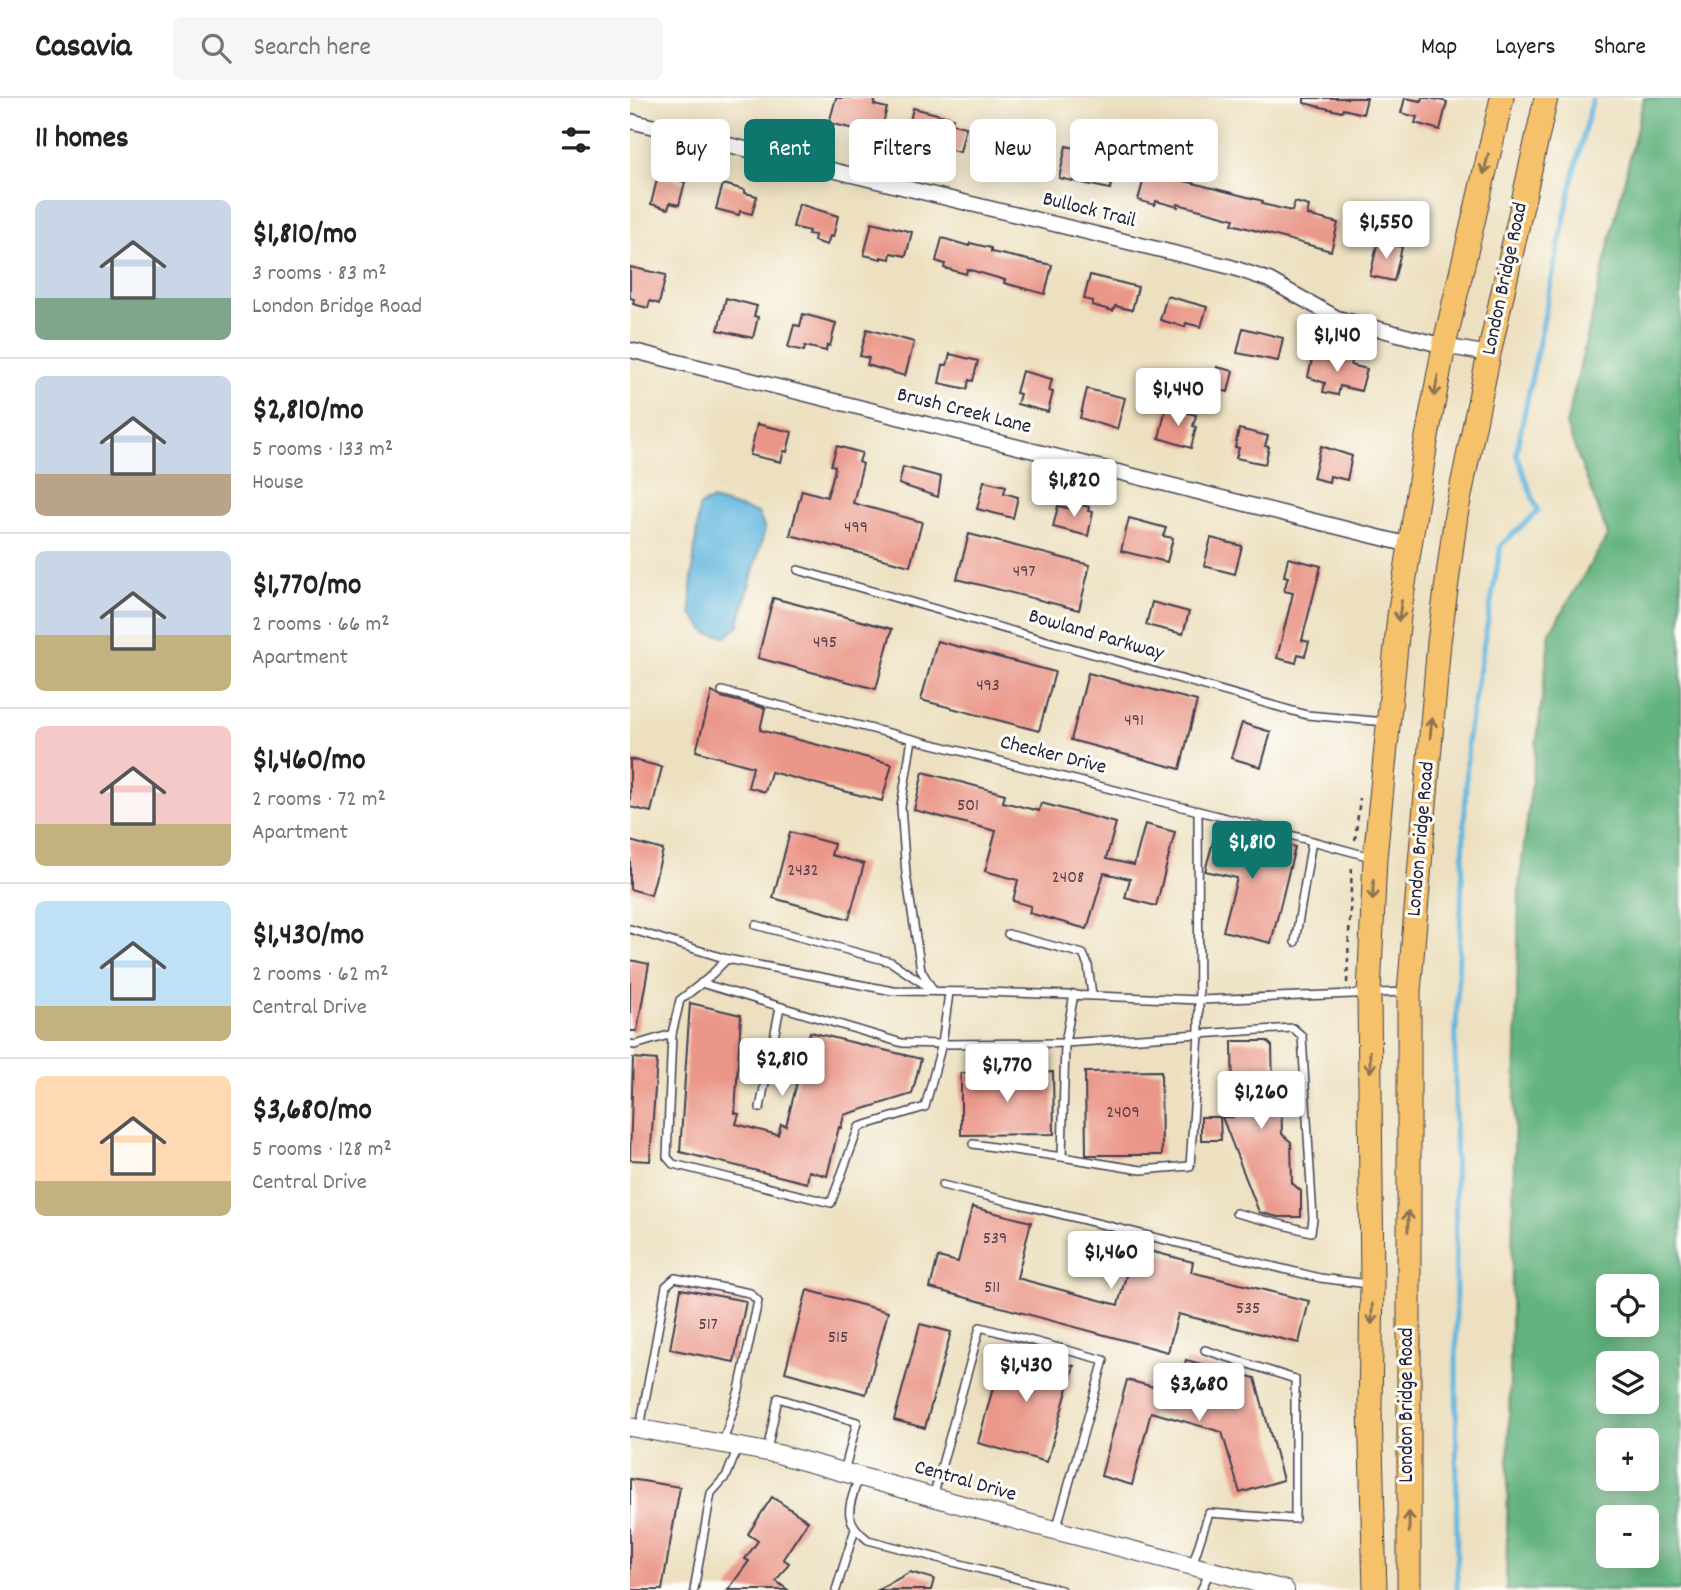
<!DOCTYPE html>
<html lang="en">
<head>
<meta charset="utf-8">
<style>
  body { margin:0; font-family:Dekko,sans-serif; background:#f6f6f6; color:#222; height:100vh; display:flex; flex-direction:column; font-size:26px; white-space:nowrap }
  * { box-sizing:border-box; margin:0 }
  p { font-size:23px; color:#767676 }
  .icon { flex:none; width:38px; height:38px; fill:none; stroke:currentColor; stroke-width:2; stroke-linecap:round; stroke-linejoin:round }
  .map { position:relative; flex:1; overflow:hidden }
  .panel { display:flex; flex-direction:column; background:#fff; width:630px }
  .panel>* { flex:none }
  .hud { position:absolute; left:21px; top:21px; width:665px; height:63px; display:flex; gap:14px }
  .controls { position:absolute; left:966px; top:1176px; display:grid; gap:14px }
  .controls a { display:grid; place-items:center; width:63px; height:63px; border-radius:10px; background:#fff; box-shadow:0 4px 18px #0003; font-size:35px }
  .price { position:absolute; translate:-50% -60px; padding:0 16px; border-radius:7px; background:#fff; color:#222; font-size:23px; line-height:46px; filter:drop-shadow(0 2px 4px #0008) }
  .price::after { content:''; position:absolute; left:50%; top:42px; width:21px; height:16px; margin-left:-10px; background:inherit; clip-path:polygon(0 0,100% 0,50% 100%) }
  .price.on { background:#0f766e; color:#fff }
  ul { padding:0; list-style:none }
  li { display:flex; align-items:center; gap:21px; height:175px; padding:0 35px }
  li+li { border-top:2px solid #e0e0e0 }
  li span { display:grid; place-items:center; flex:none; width:196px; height:140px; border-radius:10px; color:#555 }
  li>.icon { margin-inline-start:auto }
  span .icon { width:84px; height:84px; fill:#fffc; stroke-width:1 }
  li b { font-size:30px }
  h2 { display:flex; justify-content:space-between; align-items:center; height:84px; padding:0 35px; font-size:30px }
  .pill { padding:0 24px; border-radius:10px; background:#fff; box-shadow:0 4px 18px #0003; font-size:24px; line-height:63px }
  .pill.on { background:#0f766e; color:#fff }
  header { display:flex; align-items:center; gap:42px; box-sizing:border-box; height:98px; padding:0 35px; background:#fff; border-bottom:2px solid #e0e0e0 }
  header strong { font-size:33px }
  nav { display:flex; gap:38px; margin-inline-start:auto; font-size:24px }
  .search { width:490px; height:63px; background:#f6f6f6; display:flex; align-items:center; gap:18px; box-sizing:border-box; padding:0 24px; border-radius:10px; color:#767676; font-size:26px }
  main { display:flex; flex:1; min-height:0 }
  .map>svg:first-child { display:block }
  .forest { fill:#63b37f; stroke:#426a5d; stroke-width:2; fill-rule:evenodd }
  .water { fill:#61b6de; stroke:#426c8c; stroke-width:2 }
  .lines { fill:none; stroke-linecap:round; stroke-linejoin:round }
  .stream { stroke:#61b6de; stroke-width:5 }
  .building { fill:#ea9789 }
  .service-casing { stroke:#403e4f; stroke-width:10 }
  .minor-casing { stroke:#403e4f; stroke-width:17 }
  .tertiary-casing { stroke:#403e4f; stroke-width:20 }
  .primary-casing { stroke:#403e4f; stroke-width:25 }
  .path { stroke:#403e4f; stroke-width:2.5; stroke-dasharray:5 5; stroke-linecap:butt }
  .service { stroke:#fff; stroke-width:7 }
  .minor { stroke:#fff; stroke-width:14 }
  .tertiary { stroke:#fff; stroke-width:18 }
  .primary { stroke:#f5c16b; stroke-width:23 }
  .oneway { stroke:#8c7253 }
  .labels { text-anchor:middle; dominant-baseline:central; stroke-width:6; stroke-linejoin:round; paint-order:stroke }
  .number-label { font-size:18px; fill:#543f4e }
  .street-label { font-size:21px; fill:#22223b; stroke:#fdfcf7 }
</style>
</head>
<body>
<header>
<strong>Casavia</strong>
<div class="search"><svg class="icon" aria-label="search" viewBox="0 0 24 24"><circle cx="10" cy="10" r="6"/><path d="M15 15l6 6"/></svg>Search here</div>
<nav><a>Map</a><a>Layers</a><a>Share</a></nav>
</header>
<main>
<section class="panel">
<h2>11 homes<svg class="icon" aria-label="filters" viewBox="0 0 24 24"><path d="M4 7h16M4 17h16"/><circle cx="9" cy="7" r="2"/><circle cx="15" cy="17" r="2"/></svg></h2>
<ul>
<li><span style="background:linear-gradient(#c9d6e8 70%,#7fa58c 0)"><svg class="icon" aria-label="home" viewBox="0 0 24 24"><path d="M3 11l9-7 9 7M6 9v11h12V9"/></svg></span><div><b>$1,810/mo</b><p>3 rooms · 83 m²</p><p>London Bridge Road</p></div></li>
<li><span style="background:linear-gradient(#c9d6e8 70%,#b9a48a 0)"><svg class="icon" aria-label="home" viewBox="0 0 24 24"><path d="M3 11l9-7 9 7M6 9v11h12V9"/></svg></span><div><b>$2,810/mo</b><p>5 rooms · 133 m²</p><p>House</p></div></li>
<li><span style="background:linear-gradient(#c9d6e8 60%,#c2b280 0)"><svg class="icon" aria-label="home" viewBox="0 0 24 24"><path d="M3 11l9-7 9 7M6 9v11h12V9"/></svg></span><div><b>$1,770/mo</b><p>2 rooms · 66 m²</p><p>Apartment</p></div></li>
<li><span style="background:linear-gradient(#f6c9c9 70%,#c2b280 0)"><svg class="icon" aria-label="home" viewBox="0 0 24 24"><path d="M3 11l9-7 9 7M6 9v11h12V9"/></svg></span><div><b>$1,460/mo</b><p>2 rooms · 72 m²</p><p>Apartment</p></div></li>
<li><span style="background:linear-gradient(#bfe0f5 75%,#c2b280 0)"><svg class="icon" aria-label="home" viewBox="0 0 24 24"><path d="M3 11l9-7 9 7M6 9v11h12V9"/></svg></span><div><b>$1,430/mo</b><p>2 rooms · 62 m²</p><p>Central Drive</p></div></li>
<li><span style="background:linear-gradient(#ffd9b3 75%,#c2b280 0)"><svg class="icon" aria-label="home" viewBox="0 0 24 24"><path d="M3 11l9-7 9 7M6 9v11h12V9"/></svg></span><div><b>$3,680/mo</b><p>5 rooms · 128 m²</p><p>Central Drive</p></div></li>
</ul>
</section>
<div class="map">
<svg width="1051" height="1492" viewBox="0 0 1051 1492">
  <rect width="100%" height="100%" fill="#fdfcf7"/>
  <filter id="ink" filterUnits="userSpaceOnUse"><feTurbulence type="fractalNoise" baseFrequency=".0143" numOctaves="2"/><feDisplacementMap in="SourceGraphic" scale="14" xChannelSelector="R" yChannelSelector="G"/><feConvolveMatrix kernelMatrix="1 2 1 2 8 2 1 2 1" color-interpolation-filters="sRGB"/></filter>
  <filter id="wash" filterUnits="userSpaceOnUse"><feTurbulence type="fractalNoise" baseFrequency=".00686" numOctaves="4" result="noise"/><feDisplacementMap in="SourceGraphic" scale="28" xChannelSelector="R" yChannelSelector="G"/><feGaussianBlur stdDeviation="1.57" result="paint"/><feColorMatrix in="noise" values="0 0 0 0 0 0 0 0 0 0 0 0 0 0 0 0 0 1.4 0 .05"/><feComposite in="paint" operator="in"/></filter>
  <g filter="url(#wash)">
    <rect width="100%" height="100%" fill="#ede0c0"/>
    <path class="forest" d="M 1014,0 L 1051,0 L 1051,1492 L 876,1492 L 889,789 L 920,534 L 978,437 L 936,327 ZM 978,1188 L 1017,1188 L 1017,1227 L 978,1227 ZM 978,1265 L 1017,1265 L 1017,1304 L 978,1304 ZM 978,1342 L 1017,1342 L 1017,1381 L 978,1381 ZM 978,1419 L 1017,1419 L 1017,1458 L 978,1458 Z"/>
    <path class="water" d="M 82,402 L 128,415 L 135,431 L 108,528 L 97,538 L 77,535 L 61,515 L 61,491 L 69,410 L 74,405 Z"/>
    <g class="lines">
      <path class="stream" d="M 827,1492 L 825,956 L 838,637 L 871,447 L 908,413 L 886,356 L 943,79 L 963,0"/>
    </g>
    <g id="blocks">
      <g class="building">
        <path d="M 206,0 L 245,0 L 244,7 L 257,10 L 251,33 L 238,30 L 237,34 L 199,25 Z"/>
        <path d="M 674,0 L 737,0 L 733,16 L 713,11 L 712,14 L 674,5 Z"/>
        <path d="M 775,0 L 791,3 L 792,0 L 800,0 L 817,4 L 810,32 L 785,25 L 787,19 L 771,15 Z"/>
        <path d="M 283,10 L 323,20 L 322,26 L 336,29 L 330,54 L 297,46 L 297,49 L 275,44 Z"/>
        <path d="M 364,41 L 405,52 L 399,75 L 384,71 L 385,68 L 359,61 Z"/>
        <path d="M 464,46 L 489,52 L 480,91 L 429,80 L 436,48 L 462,54 Z"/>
        <path d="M 519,62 L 558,72 L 555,83 L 633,103 L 632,106 L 662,113 L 665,104 L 679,108 L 677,117 L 708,125 L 701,153 L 602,126 L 604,121 L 548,106 L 548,109 L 526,103 L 525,107 L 508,102 Z"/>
        <path d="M 28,77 L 55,84 L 49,107 L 40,105 L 38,111 L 21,106 Z"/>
        <path d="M 93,86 L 115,92 L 115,95 L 127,98 L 122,116 L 110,113 L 109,117 L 86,111 Z"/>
        <path d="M 169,106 L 208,118 L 203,139 L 200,138 L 197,147 L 184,143 L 185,137 L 178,136 L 179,133 L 163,129 Z"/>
        <path d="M 729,117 L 750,121 L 746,141 L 725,136 Z"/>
        <path d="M 242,124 L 282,134 L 276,158 L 261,155 L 260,161 L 251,159 L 251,161 L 234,157 Z"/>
        <path d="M 312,140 L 339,148 L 340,145 L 361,150 L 361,154 L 422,167 L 415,196 L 374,185 L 375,182 L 337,171 L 336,176 L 314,170 L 315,166 L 306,163 Z"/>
        <path d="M 748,143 L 772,149 L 764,183 L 740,178 Z"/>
        <path d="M 0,169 L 36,177 L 29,206 L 20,203 L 18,210 L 3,206 L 4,201 L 0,200 Z"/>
        <path d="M 460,177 L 508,189 L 502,212 L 485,208 L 483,213 L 462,207 L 463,203 L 454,201 Z"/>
        <path d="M 537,198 L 577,209 L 571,229 L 556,225 L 555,229 L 530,222 Z"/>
        <path d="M 96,200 L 127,208 L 124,218 L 128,219 L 123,240 L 88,232 Z"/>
        <path d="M 173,216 L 206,225 L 200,248 L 197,247 L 196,253 L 175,248 L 174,253 L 158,249 L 164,227 L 170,228 Z"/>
        <path d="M 613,230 L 653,240 L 648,263 L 607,255 Z"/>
        <path d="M 237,231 L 284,244 L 275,278 L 237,267 L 239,260 L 230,258 Z"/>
        <path d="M 320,256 L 348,263 L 343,283 L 339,282 L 337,291 L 309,285 L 313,267 L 317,267 Z"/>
        <path d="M 683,257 L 722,263 L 721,267 L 737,271 L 731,293 L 710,288 L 708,297 L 693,294 L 695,285 L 678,279 Z"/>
        <path d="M 587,269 L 603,273 L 598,294 L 582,290 Z"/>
        <path d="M 392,273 L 422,281 L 419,293 L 423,294 L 418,314 L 387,306 L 390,296 L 386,295 Z"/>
        <path d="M 457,291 L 495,300 L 487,331 L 450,320 Z"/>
        <path d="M 536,310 L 566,317 L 563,328 L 566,329 L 561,350 L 529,340 Z"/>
        <path d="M 127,326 L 162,334 L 157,354 L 154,353 L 151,364 L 120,357 Z"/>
        <path d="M 609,331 L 638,338 L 635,348 L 639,349 L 635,366 L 606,360 L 609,350 L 605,349 Z"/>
        <path d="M 207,348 L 232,355 L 229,364 L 233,366 L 223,405 L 292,424 L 280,468 L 160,437 L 172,392 L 197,399 L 204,375 L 205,368 L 201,367 Z"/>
        <path d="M 691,348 L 722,358 L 717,382 L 700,378 L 699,384 L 683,380 Z"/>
        <path d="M 273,369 L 311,379 L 308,399 L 269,386 Z"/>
        <path d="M 354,383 L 376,388 L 374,395 L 388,399 L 383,420 L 347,411 Z"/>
        <path d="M 444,405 L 459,409 L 458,413 L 463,414 L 458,438 L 423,429 L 428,408 L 443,411 Z"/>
        <path d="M 499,420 L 536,430 L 533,438 L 543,440 L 537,464 L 491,453 Z"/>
        <path d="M 339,436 L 460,467 L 449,512 L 327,481 Z"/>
        <path d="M 581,440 L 612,448 L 605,476 L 574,468 Z"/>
        <path d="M 658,460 L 691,468 L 672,542 L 679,544 L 675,558 L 668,556 L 666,565 L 647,560 L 663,495 L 654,493 L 658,479 L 654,478 Z"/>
        <path d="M 143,500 L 262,531 L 246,591 L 128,560 Z"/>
        <path d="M 522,504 L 559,514 L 553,536 L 516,527 Z"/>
        <path d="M 307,543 L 425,574 L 409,633 L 291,602 Z"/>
        <path d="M 458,575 L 567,603 L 550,671 L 441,642 Z"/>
        <path d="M 82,594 L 91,599 L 135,610 L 130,632 L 262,666 L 252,703 L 141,674 L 135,694 L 118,689 L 123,669 L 66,653 Z"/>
        <path d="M 612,625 L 641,634 L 631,669 L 601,660 Z"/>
        <path d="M 0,661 L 32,669 L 21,714 L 0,709 Z"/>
        <path d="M 293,674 L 375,696 L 373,704 L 409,713 L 411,705 L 486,725 L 476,761 L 504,767 L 515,726 L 545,734 L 526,808 L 495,800 L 500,781 L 474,775 L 457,831 L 399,815 L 401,808 L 383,803 L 388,782 L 355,773 L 366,733 L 284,712 Z"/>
        <path d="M 587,729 L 665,749 L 641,845 L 593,833 L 607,780 L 575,773 Z"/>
        <path d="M 160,734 L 204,746 L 201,757 L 234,766 L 219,821 L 143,800 Z"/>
        <path d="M 0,743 L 33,752 L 21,797 L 0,791 Z"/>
        <path d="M 0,862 L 19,866 L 7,933 L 0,933 Z"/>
        <path d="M 60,905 L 111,917 L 105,1015 L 109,1016 L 106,1026 L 148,1037 L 151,1026 L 156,1028 L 180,934 L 291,961 L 282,996 L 214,1017 L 211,1030 L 209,1029 L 197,1078 L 179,1073 L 177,1085 L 50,1054 Z"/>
        <path d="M 602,943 L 637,943 L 642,948 L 643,988 L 651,996 L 652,1036 L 661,1044 L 662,1085 L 671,1093 L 671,1119 L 648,1119 L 629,1114 L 592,1019 L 603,1019 Z"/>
        <path d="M 3,960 L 27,962 L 20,1063 L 0,1062 Z"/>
        <path d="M 531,973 L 532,1057 L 456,1057 L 455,974 Z"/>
        <path d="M 423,974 L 424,1036 L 331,1037 L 331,975 Z"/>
        <path d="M 571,1019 L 590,1019 L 591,1042 L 571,1042 Z"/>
        <path d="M 342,1109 L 401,1124 L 387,1180 L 488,1207 L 504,1149 L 563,1164 L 561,1174 L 679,1203 L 669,1245 L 548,1216 L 538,1254 L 300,1190 L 308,1159 L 328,1164 Z"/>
        <path d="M 51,1191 L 116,1203 L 104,1264 L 40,1251 Z"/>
        <path d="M 177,1192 L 258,1214 L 236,1296 L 155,1274 Z"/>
        <path d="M 290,1226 L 321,1234 L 295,1330 L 264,1322 Z"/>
        <path d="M 374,1249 L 444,1268 L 417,1364 L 348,1345 Z"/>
        <path d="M 556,1262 L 625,1280 L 653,1382 L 610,1395 L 592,1334 L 521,1314 L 502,1387 L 471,1378 L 497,1282 L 547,1295 Z"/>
        <path d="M 0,1381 L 50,1389 L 32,1492 L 0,1492 Z"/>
        <path d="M 142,1399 L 178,1423 L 153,1461 L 159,1465 L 146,1483 L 158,1492 L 98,1492 L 119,1463 L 115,1461 L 128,1443 L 118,1436 Z"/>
        <path d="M 280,1474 L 304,1481 L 301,1492 L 248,1492 Z"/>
      </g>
    </g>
  </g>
  <g filter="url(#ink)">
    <use href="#blocks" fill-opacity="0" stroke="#403e4f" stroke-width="2"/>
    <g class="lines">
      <defs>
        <g id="service">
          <path d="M 168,472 L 677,617 L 756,624"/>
          <path d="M 92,593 L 620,726 L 741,759"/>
          <path d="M 282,641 L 271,709 L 276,776 L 291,872 L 303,892"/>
          <path d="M 126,827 L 261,864 L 300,890"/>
          <path d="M 0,831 L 97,861 L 263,893 L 355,894 L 570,902 L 775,894"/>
          <path d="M 378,836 L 453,856 L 458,867 L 462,897"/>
          <path d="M 665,844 L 682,743"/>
          <path d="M 97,861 L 77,881 L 50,902 L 42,936 L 37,1059 L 43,1066 L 201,1105 L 229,1029 L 295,1009 L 312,946 L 435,945 L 432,1059 L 343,1046"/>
          <path d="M 71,885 L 272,945 L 312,946 L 319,895"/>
          <path d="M 444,896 L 435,945 L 569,936 L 568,713"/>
          <path d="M 0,946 L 5,947 L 42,936"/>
          <path d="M 130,1010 L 150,909"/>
          <path d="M 432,1059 L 511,1072 L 560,1068 L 569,936 L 663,930 L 672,938 L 683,1121 L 681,1134 L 606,1115"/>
          <path d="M 312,1087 L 690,1180 L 738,1186"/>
          <path d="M 10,1330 L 36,1188 L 45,1180 L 120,1195 L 128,1203 L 109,1292 L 93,1345"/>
          <path d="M 137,1353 L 148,1300 L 227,1324 L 214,1374"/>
          <path d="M 229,1378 C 220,1408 210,1420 238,1442 L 431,1492"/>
          <path d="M 303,1399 L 350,1229 L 474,1262 L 426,1432"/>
          <path d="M 562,1468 L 579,1415 L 665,1421 L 665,1281 L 575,1252"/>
          <path d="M 64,1492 L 81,1395 L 97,1377 L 108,1349"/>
          <path d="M 206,1492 L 225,1431"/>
          <path d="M 571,1492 L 580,1474"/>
        </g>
        <g id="minor">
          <path d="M 0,23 L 601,169 L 639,182 L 707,220 L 814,248 L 859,256"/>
          <path d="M 0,252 L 780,447"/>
        </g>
        <path id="tertiary" d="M 0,1329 L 148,1356 L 390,1423 L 655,1492"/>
        <g id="primary">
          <path d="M 745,1492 L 740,1310 L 742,1186 L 739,896 L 745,760 L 769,518 L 796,344 L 814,248 L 872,0"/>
          <path d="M 779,1492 L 779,894 L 809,544 L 826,417 L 859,256 L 916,0"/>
        </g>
      </defs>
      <use href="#service" class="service-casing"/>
      <use href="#minor" class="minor-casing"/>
      <use href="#tertiary" class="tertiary-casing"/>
      <use href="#primary" class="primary-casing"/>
      <g class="path">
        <path d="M 725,742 L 730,700"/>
        <path d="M 717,885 L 722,766"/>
      </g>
      <use href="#service" class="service"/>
      <use href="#minor" class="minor"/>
      <use href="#tertiary" class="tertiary"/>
      <use href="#primary" class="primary"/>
    </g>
    <defs><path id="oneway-shaft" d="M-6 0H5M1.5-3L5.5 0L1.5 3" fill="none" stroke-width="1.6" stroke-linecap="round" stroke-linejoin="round" transform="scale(1.75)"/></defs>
    <g class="oneway">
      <use href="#oneway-shaft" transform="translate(856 66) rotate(103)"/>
      <use href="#oneway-shaft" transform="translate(806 288) rotate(100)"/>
      <use href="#oneway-shaft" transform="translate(770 513) rotate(98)"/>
      <use href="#oneway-shaft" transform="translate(801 630) rotate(-85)"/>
      <use href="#oneway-shaft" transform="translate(743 792) rotate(92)"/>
      <use href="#oneway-shaft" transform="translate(740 964) rotate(89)"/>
      <use href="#oneway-shaft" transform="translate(778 1123) rotate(-90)"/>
      <use href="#oneway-shaft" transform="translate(742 1216) rotate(91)"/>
      <use href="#oneway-shaft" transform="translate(779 1424) rotate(-90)"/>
    </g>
  </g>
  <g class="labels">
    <g class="number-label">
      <text x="226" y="430">499</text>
      <text x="394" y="474">497</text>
      <text x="195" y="545">495</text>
      <text x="358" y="588">493</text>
      <text x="504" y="623">491</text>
      <text x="338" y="708">501</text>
      <text x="173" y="773">2432</text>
      <text x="438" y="780">2408</text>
      <text x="493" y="1015">2409</text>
      <text x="365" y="1141">539</text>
      <text x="362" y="1190">511</text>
      <text x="618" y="1211">535</text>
      <text x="78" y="1227">517</text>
      <text x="208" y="1240">515</text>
    </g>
    <g class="street-label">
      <text transform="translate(459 113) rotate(14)">Bullock Trail</text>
      <text transform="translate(876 181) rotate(-78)">London Bridge Road</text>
      <text transform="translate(334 314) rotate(14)">Brush Creek Lane</text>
      <text transform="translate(466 538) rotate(16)">Bowland Parkway</text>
      <text transform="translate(423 658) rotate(14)">Checker Drive</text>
      <text transform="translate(792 741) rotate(-85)">London Bridge Road</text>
      <text transform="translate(778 1307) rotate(-90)">London Bridge Road</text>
      <text transform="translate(335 1384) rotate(16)">Central Drive</text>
    </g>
  </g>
</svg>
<div class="controls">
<a><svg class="icon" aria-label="locate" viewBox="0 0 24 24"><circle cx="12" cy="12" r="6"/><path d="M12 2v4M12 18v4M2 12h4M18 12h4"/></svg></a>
<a><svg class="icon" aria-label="layers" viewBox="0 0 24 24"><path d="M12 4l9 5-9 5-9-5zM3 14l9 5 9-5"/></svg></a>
<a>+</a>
<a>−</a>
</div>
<b class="price" style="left:756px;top:163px">$1,550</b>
<b class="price" style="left:707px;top:276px">$1,140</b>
<b class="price" style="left:548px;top:330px">$1,440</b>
<b class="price" style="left:444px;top:421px">$1,820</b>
<b class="price on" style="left:622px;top:783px">$1,810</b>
<b class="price" style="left:152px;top:1000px">$2,810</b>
<b class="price" style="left:377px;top:1006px">$1,770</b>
<b class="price" style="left:631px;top:1033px">$1,260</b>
<b class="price" style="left:481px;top:1193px">$1,460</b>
<b class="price" style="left:396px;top:1306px">$1,430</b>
<b class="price" style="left:569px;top:1325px">$3,680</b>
<div class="hud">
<a class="pill">Buy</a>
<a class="pill on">Rent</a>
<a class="pill">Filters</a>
<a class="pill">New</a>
<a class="pill">Apartment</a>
</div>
</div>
</main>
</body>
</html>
